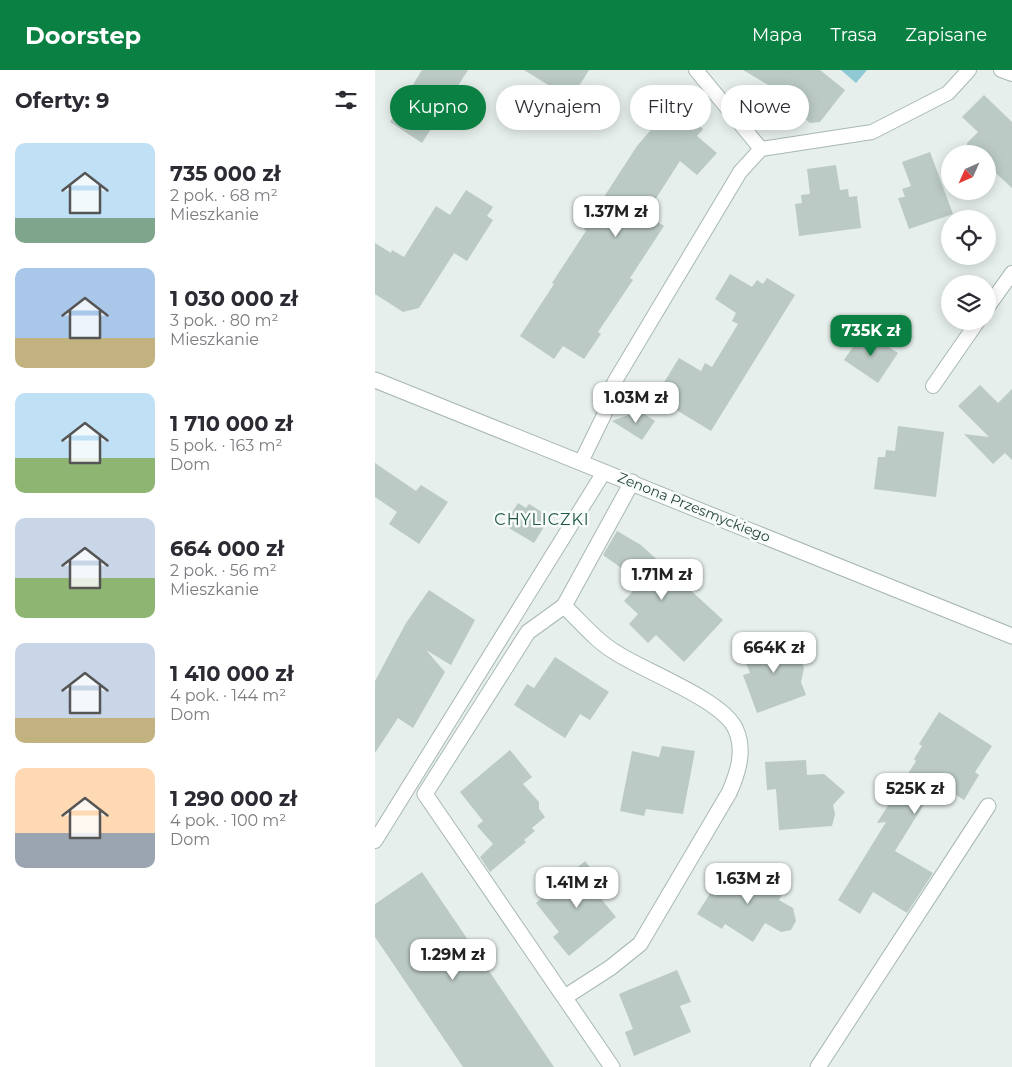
<!DOCTYPE html>
<html lang="pl">
<head>
<meta charset="utf-8">
<style>
  body { margin:0; font-family:Montserrat,sans-serif; background:#f7f7f7; color:#2b2b33; height:100vh; display:flex; flex-direction:column; font-size:19px; white-space:nowrap }
  * { box-sizing:border-box; margin:0 }
  p { font-size:16px; color:#7c7c81 }
  .icon { flex:none; width:28px; height:28px; fill:none; stroke:currentColor; stroke-width:2; stroke-linecap:round; stroke-linejoin:round }
  .map { position:relative; flex:1; overflow:hidden }
  .sheet { display:flex; flex-direction:column; background:#fff; width:375px }
  .sheet>* { flex:none }
  .guide { position:absolute; left:15px; top:15px; width:475px; height:45px; display:flex; gap:10px }
  .needle { width:32px; rotate:225deg }
  .controls { position:absolute; left:566px; top:75px; display:grid; gap:10px }
  .controls a { display:grid; place-items:center; width:55px; height:55px; border-radius:50%; background:#fff; box-shadow:0 2px 12px #0003; font-size:25px }
  .price { position:absolute; translate:-50% -42px; padding:0 11px; border-radius:10px; background:#fff; color:#222; font-size:16px; line-height:32px; filter:drop-shadow(0 1px 2px #0008) }
  .price::after { content:''; position:absolute; left:50%; top:30px; width:15px; height:11px; margin-left:-8px; background:inherit; clip-path:polygon(0 0,100% 0,50% 100%) }
  .price.selected { background:#0b8043; color:#fff }
  ul { padding:0; list-style:none }
  li { display:flex; align-items:center; gap:15px; height:125px; padding:0 15px }
  li span { display:grid; place-items:center; flex:none; width:140px; height:100px; border-radius:10px; color:#555 }
  li>.icon { margin-inline-start:auto }
  span .icon { width:60px; height:60px; fill:#fffc; stroke-width:1 }
  li b { font-size:21px }
  h2 { display:flex; justify-content:space-between; align-items:center; height:60px; padding:0 15px; font-size:21px }
  .pill { padding:0 18px; border-radius:22px; background:#fff; box-shadow:0 2px 12px #0003; font-size:18px; line-height:45px }
  .pill.selected { background:#0b8043; color:#fff }
  header { display:flex; align-items:center; gap:30px; box-sizing:border-box; height:70px; padding:0 25px; background:#0b8043; color:#fff }
  header strong { font-size:24px }
  nav { display:flex; gap:28px; margin-inline-start:auto; font-size:18px }
  main { display:flex; flex:1; min-height:0 }
  .map>svg:first-child { display:block }
  .water { fill:#8ec9d4 }
  .building { fill:#bbcac4 }
  .lines { fill:none; stroke-linecap:round; stroke-linejoin:round }
  .lane-casing { stroke:#a8b8b2; stroke-width:16 }
  .street-casing { stroke:#a8b8b2; stroke-width:17 }
  .lane { stroke:#fff; stroke-width:14 }
  .street { stroke:#fff; stroke-width:15 }
  .labels { text-anchor:middle; dominant-baseline:central; stroke-width:5; stroke-linejoin:round; paint-order:stroke }
  .street-label { font-size:14px; fill:#24423a; stroke:#f7fbf9 }
  .quarter-label { font-size:16px; letter-spacing:1px; fill:#1f5548; stroke:#f7fbf9 }
</style>
</head>
<body>
<header>
<strong>Doorstep</strong>
<nav><a>Mapa</a><a>Trasa</a><a>Zapisane</a></nav>
</header>
<main>
<section class="sheet">
<h2>Oferty: 9<svg class="icon" aria-label="filters" viewBox="0 0 24 24"><path d="M4 7h16M4 17h16"/><circle cx="9" cy="7" r="2"/><circle cx="15" cy="17" r="2"/></svg></h2>
<ul>
<li><span style="background:linear-gradient(#bfe0f5 75%,#7fa58c 0)"><svg class="icon" aria-label="home" viewBox="0 0 24 24"><path d="M3 11l9-7 9 7M6 9v11h12V9"/></svg></span><div><b>735 000 zł</b><p>2 pok. · 68 m²</p><p>Mieszkanie</p></div></li>
<li><span style="background:linear-gradient(#a9c7e8 70%,#c2b280 0)"><svg class="icon" aria-label="home" viewBox="0 0 24 24"><path d="M3 11l9-7 9 7M6 9v11h12V9"/></svg></span><div><b>1 030 000 zł</b><p>3 pok. · 80 m²</p><p>Mieszkanie</p></div></li>
<li><span style="background:linear-gradient(#bfe0f5 65%,#8fb573 0)"><svg class="icon" aria-label="home" viewBox="0 0 24 24"><path d="M3 11l9-7 9 7M6 9v11h12V9"/></svg></span><div><b>1 710 000 zł</b><p>5 pok. · 163 m²</p><p>Dom</p></div></li>
<li><span style="background:linear-gradient(#c9d6e8 60%,#8fb573 0)"><svg class="icon" aria-label="home" viewBox="0 0 24 24"><path d="M3 11l9-7 9 7M6 9v11h12V9"/></svg></span><div><b>664 000 zł</b><p>2 pok. · 56 m²</p><p>Mieszkanie</p></div></li>
<li><span style="background:linear-gradient(#c9d6e8 75%,#c2b280 0)"><svg class="icon" aria-label="home" viewBox="0 0 24 24"><path d="M3 11l9-7 9 7M6 9v11h12V9"/></svg></span><div><b>1 410 000 zł</b><p>4 pok. · 144 m²</p><p>Dom</p></div></li>
<li><span style="background:linear-gradient(#ffd9b3 65%,#9aa5b1 0)"><svg class="icon" aria-label="home" viewBox="0 0 24 24"><path d="M3 11l9-7 9 7M6 9v11h12V9"/></svg></span><div><b>1 290 000 zł</b><p>4 pok. · 100 m²</p><p>Dom</p></div></li>
</ul>
</section>
<div class="map">
<svg width="637" height="997" viewBox="0 0 637 997">
  <rect width="100%" height="100%" fill="#e6efeb"/>
  <path class="water" d="M 466,0 L 492,0 L 481,13 Z"/>
  <g class="building">
    <path d="M 47,0 L 93,0 L 47,73 L 15,52 Z"/>
    <path d="M 149,0 L 214,0 L 196,29 Z"/>
    <path d="M 368,0 L 445,0 L 470,20 L 445,52 L 435,53 L 406,29 L 410,25 Z"/>
    <path d="M 609,25 L 637,52 L 637,118 L 612,95 L 612,84 L 592,84 L 592,73 L 603,62 L 587,47 Z"/>
    <path d="M 303,28 L 327,49 L 323,54 L 328,59 L 322,66 L 342,83 L 322,105 L 305,91 L 271,144 L 289,156 L 255,208 L 258,210 L 223,262 L 226,264 L 209,289 L 188,276 L 179,289 L 145,266 L 179,214 L 177,213 L 211,161 L 209,159 L 225,133 L 262,76 Z"/>
    <path d="M 555,82 L 578,144 L 534,159 L 523,128 L 530,127 L 527,119 L 536,116 L 527,92 Z"/>
    <path d="M 461,95 L 465,120 L 473,119 L 474,127 L 482,126 L 486,158 L 424,166 L 420,134 L 427,133 L 426,125 L 435,124 L 432,99 Z"/>
    <path d="M 91,120 L 118,137 L 112,146 L 118,150 L 92,191 L 79,183 L 44,238 L 28,242 L 0,224 L 0,173 L 16,183 L 17,180 L 29,187 L 61,136 L 75,145 Z"/>
    <path d="M 355,204 L 377,217 L 382,210 L 388,214 L 392,208 L 420,225 L 336,361 L 280,327 L 304,288 L 326,301 L 330,293 L 337,297 L 363,254 L 357,251 L 361,243 L 340,229 Z"/>
    <path d="M 489,261 L 523,283 L 503,313 L 469,290 Z"/>
    <path d="M 605,315 L 623,333 L 637,319 L 637,390 L 630,383 L 618,394 L 589,364 L 614,367 L 583,336 Z"/>
    <path d="M 260,338 L 280,351 L 267,370 L 237,351 L 256,344 Z"/>
    <path d="M 523,356 L 569,362 L 561,427 L 499,419 L 503,387 L 510,387 L 511,380 L 520,381 Z"/>
    <path d="M 0,393 L 41,421 L 46,415 L 73,432 L 44,474 L 14,454 L 22,442 L 0,427 Z"/>
    <path d="M 143,433 L 151,438 L 154,434 L 175,447 L 159,473 L 129,455 Z"/>
    <path d="M 242,461 L 266,475 L 348,550 L 309,592 L 281,565 L 273,573 L 254,554 L 263,544 L 249,531 L 266,512 L 228,485 Z"/>
    <path d="M 54,520 L 100,550 L 76,595 L 51,580 L 70,602 L 38,658 L 23,648 L 0,683 L 0,611 L 31,553 Z"/>
    <path d="M 409,564 L 413,577 L 420,574 L 429,598 L 426,612 L 431,625 L 382,643 L 368,605 L 375,603 L 371,593 L 378,590 L 373,577 Z"/>
    <path d="M 180,587 L 234,622 L 215,650 L 205,644 L 190,668 L 139,635 L 152,614 L 159,618 Z"/>
    <path d="M 564,642 L 617,676 L 600,702 L 604,705 L 589,730 L 562,713 L 520,781 L 558,803 L 532,843 L 498,822 L 485,844 L 463,830 L 511,752 L 502,753 L 541,691 L 539,689 L 547,676 L 544,674 Z"/>
    <path d="M 287,676 L 320,681 L 308,744 L 271,739 L 269,746 L 245,741 L 257,681 L 284,687 Z"/>
    <path d="M 135,680 L 157,707 L 148,714 L 164,732 L 164,739 L 170,747 L 157,758 L 160,761 L 149,770 L 151,772 L 115,802 L 105,787 L 118,774 L 102,756 L 108,751 L 85,722 Z"/>
    <path d="M 431,690 L 432,705 L 449,704 L 470,722 L 458,735 L 460,744 L 457,756 L 404,760 L 401,719 L 392,720 L 390,692 Z"/>
    <path d="M 210,791 L 231,818 L 223,825 L 241,847 L 194,886 L 178,867 L 184,862 L 161,833 Z"/>
    <path d="M 362,795 L 376,803 L 378,800 L 410,819 L 404,830 L 418,838 L 421,851 L 416,860 L 406,862 L 390,853 L 378,872 L 350,854 L 347,859 L 322,844 L 336,822 L 341,824 Z"/>
    <path d="M 47,802 L 179,997 L 88,997 L 0,867 L 0,834 Z"/>
    <path d="M 302,900 L 316,932 L 305,936 L 316,962 L 259,986 L 250,962 L 258,959 L 244,924 Z"/>
  </g>
  <g class="lines">
    <defs>
      <g id="lane">
        <path d="M 321,0 L 386,79"/>
        <path d="M 626,0 L 637,4"/>
        <path d="M 612,238 L 637,203"/>
        <path d="M 558,316 L 603,251"/>
        <path d="M 206,392 L 229,345 L 234,322 L 243,306 L 365,102 L 386,79 L 497,62 L 573,23 L 594,0"/>
        <path d="M 0,771 L 229,402"/>
      </g>
      <g id="street">
        <path d="M 0,310 L 637,566"/>
        <path d="M 189,536 L 153,562 L 50,724 L 237,997"/>
        <path d="M 190,927 L 235,898 L 265,874 L 354,723 C 363,703 370,681 361,660 C 349,630 268,601 240,582 C 221,571 205,551 189,536 L 257,412"/>
        <path d="M 443,997 L 613,736"/>
      </g>
    </defs>
    <use href="#lane" class="lane-casing"/>
    <use href="#street" class="street-casing"/>
    <use href="#lane" class="lane"/>
    <use href="#street" class="street"/>
  </g>
  <g class="labels">
    <g class="street-label">
      <text transform="translate(319 437) rotate(22)">Zenona Przesmyckiego</text>
    </g>
    <g class="quarter-label">
      <text x="167" y="449">CHYLICZKI</text>
    </g>
  </g>
</svg>
<div class="controls">
<a><svg class="needle" viewBox="-14 -14 28 28"><path d="M0-13l5 13h-10z" fill="#e53935"/><path d="M0 13l5-13h-10z" fill="#7c7c81"/></svg></a>
<a><svg class="icon" aria-label="locate" viewBox="0 0 24 24"><circle cx="12" cy="12" r="6"/><path d="M12 2v4M12 18v4M2 12h4M18 12h4"/></svg></a>
<a><svg class="icon" aria-label="layers" viewBox="0 0 24 24"><path d="M12 4l9 5-9 5-9-5zM3 14l9 5 9-5"/></svg></a>
</div>
<b class="price" style="left:241px;top:168px">1.37M zł</b>
<b class="price selected" style="left:496px;top:287px">735K zł</b>
<b class="price" style="left:261px;top:354px">1.03M zł</b>
<b class="price" style="left:287px;top:531px">1.71M zł</b>
<b class="price" style="left:399px;top:604px">664K zł</b>
<b class="price" style="left:540px;top:745px">525K zł</b>
<b class="price" style="left:373px;top:835px">1.63M zł</b>
<b class="price" style="left:202px;top:839px">1.41M zł</b>
<b class="price" style="left:78px;top:911px">1.29M zł</b>
<div class="guide">
<a class="pill selected">Kupno</a>
<a class="pill">Wynajem</a>
<a class="pill">Filtry</a>
<a class="pill">Nowe</a>
</div>
</div>
</main>
</body>
</html>
